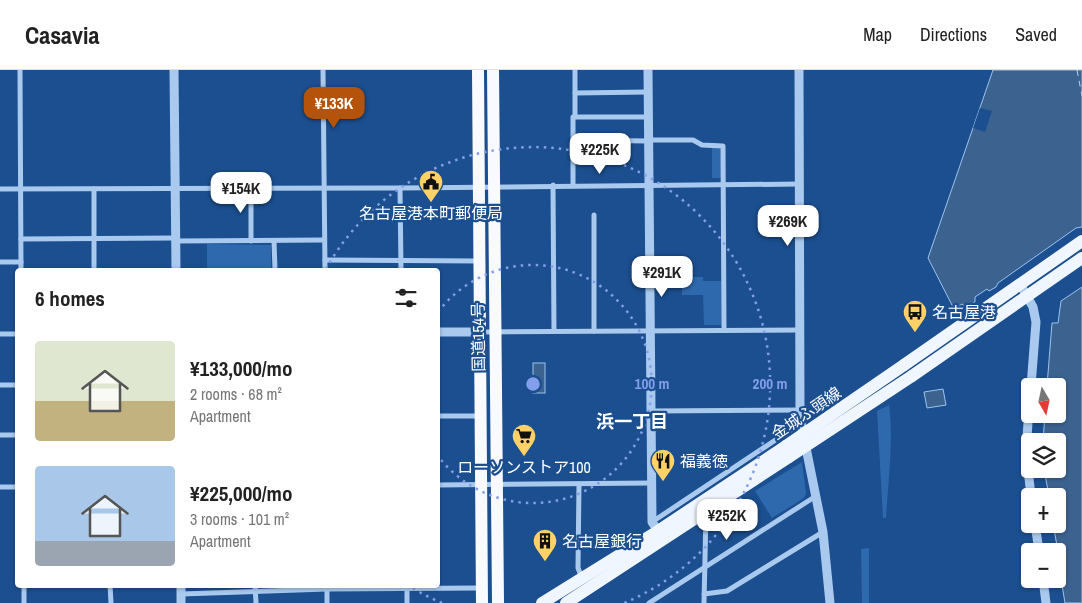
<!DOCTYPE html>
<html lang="en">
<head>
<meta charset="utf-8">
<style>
  body { margin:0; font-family:"Archivo Narrow","Noto Sans JP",sans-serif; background:#f2f2f2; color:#222; height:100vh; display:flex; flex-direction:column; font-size:19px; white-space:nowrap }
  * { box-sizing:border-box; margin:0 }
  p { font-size:16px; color:#767676 }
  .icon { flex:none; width:28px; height:28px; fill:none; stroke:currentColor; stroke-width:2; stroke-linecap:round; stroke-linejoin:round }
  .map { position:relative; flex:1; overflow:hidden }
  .details { position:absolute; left:15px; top:198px; width:425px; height:320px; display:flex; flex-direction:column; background:#fff; border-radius:5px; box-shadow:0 1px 4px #0004 }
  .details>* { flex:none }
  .needle { width:32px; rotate:171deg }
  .fabs { position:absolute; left:1021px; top:308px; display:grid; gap:10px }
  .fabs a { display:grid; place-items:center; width:45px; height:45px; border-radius:5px; background:#fff; box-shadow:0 1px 4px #0004; font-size:25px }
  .price { position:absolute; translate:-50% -42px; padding:0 11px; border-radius:10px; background:#fff; color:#222; font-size:16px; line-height:32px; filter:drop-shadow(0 1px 2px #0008) }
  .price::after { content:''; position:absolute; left:50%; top:30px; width:15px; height:11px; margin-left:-8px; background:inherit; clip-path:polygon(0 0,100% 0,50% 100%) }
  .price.active { background:#b45309; color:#fff }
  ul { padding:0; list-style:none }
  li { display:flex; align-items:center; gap:15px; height:125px; padding:0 20px }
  li span { display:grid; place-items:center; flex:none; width:140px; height:100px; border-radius:5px; color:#555 }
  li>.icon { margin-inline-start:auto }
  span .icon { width:60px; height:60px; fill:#fffc; stroke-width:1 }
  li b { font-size:21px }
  h2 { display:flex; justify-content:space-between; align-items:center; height:60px; padding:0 20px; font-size:21px }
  header { display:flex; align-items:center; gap:30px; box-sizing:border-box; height:70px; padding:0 25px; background:#fff; border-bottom:1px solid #e0e0e0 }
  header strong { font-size:24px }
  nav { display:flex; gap:28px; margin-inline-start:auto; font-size:18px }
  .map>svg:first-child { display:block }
  .green { fill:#2e69ad }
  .water { fill:#3c6290; stroke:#9cc4f0 }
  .pier { fill:#1b4f8f }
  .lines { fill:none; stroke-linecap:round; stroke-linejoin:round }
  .ferry { stroke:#b5d3f5; stroke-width:1; stroke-dasharray:6 5; stroke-linecap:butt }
  .minor { stroke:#a9c9ee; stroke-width:5 }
  .tertiary { stroke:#a9c9ee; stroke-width:9 }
  .primary { stroke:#f0f6ff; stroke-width:12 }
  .trunk { stroke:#f8faff; stroke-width:12 }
  .primary-bridge { stroke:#f0f6ff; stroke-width:12 }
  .ring { fill:none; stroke:#839eea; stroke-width:2.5; stroke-dasharray:2.5 5 }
  .labels { text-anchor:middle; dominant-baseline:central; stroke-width:4.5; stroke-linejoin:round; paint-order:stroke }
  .poi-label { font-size:16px; fill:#fff; stroke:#1b4f8f; text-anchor:start }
  .street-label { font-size:16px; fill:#fff; stroke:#1b4f8f }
  .neighbourhood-label { font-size:18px; font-weight:bold; fill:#fff; stroke:#1b4f8f }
  .centre { fill:#839eea; stroke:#1b4f8f; stroke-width:2.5 }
  .ring-label { font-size:15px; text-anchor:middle; font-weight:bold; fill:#839eea; stroke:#1b4f8f; stroke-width:4.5; stroke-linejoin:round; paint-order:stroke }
</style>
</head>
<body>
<header>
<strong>Casavia</strong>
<nav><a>Map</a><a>Directions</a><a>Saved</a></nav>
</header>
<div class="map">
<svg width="1082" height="533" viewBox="0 0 1082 533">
  <rect width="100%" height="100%" fill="#1b4f8f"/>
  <g class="green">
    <path d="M 712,77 L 718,77 L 721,79 L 721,108 L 712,108 Z"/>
    <path d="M 207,174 L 271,175 L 271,200 L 207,200 Z"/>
    <path d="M 687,207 L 703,207 L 703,211 L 721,211 L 721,255 L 704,255 L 703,225 L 682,225 L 682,215 L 687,214 Z"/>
    <path d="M 889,335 C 894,372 888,411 886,448 L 883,448 L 877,341 Z"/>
    <path d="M 802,392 L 806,423 L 804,428 L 772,448 L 755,421 Z"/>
    <path d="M 869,478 L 869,533 L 862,533 L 861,479 Z"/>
  </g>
  <g class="water">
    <path d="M 993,0 L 1082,0 L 1082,157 L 1076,158 L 998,213 L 996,217 L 989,221 L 987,219 L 975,227 L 975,232 L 966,237 L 962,234 L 954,239 L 928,188 Z"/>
    <path d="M 1082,217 L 1082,533 L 1065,533 L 1059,497 L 1058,497 L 1058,481 L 1053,454 L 1058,454 L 1058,426 L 1049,426 L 1044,399 L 1058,399 L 1058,371 L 1043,371 L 1045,344 L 1058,344 L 1058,316 L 1047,316 L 1052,253 L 1058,253 L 1061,231 Z"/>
    <rect x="533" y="293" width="12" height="30"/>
    <path d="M 943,319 L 946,335 L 927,338 L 924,322 Z"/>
  </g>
  <path class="pier" d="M 980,38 L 992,41 L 985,62 L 973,58 Z"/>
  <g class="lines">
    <path class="ferry" d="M 1077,0 L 1082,26"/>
    <g class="minor">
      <path d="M 20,0 L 21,200"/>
      <path d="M 323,0 L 325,200"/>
      <path d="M 575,23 L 648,22"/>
      <path d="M 575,47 L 648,47"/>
      <path d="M 573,70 L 648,71"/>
      <path d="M 648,70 L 693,70 L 702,75 L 723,76 L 724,260"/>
      <path d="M 553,115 L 554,261"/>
      <path d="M 573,115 L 573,47 L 575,47 L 575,0"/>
      <path d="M 400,118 L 401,200"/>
      <path d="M 0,119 L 400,118 L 800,114"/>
      <path d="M 94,119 L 94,200"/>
      <path d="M 594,145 L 594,261"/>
      <path d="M 21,169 L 175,168"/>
      <path d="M 175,171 L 324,170"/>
      <path d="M 251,171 L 251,118"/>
      <path d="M 274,171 L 275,200"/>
      <path d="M 325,190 L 479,191"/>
      <path d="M 0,192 L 21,192"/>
      <path d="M 481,262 L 800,260"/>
      <path d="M 0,264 L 18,264"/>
      <path d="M 0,315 L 18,315"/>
      <path d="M 651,341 L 800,340"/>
      <path d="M 438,346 L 479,346"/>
      <path d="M 0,365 L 18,365"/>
      <path d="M 579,414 L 578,498 L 582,508"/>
      <path d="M 438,415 L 652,413"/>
      <path d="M 0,417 L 18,417"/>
      <path d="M 652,452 L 801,353"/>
      <path d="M 24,515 L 24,533"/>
      <path d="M 110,515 L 111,533"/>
      <path d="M 255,515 L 256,533"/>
      <path d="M 327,515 L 327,533"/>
      <path d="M 407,515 L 407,533"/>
      <path d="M 181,524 L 327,519 L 480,518"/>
      <path d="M 704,524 L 727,521 L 823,462"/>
      <path d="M 649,533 L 816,426"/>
      <path d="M 704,533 L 706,443"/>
    </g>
    <g class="tertiary">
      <path d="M 174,0 L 176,200"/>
      <path d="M 648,0 L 652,452 L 658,461"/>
      <path d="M 799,0 L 800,340 L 801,353 L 823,462 L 830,533"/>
      <path d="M 1020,214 L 1033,237 L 1036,252 L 1031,316"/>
      <path d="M 438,262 L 480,262"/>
      <path d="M 1030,325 L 1026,381 L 1031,426"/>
      <path d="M 1035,454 L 1039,481"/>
      <path d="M 1043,509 L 1046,533"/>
      <path d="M 181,515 L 181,533"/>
    </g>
    <g class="primary">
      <path d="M 904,295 L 1082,171"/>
      <path d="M 912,306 L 1082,188"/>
      <path d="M 542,533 L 658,461 L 786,376"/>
      <path d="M 566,533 L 789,387"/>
    </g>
    <g class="trunk">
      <path d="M 478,0 L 482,533"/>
      <path d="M 493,0 L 498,533"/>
    </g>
    <g class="primary-bridge">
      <path d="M 786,376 L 904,295"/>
      <path d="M 789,387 L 912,306"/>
    </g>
  </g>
  <g class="ring">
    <path d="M438 242A119 119 0 1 1 438 386"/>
    <path d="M442 533A237 237 0 0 1 409 516M326 199A237 237 0 1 1 624 533"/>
  </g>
  <defs>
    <symbol id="civic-pin" viewBox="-11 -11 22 30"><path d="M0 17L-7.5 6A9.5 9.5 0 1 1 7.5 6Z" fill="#ffd166" stroke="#1b4f8f"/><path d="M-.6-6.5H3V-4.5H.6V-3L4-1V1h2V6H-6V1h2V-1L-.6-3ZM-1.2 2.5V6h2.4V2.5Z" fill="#111"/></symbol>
    <symbol id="bus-pin" viewBox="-11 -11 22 30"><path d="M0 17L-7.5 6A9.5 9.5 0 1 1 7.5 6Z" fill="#ffd166" stroke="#1b4f8f"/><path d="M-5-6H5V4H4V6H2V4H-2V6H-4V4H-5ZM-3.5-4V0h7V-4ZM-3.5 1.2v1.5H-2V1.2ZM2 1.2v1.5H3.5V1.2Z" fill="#111"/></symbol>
    <symbol id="supermarket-pin" viewBox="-11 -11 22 30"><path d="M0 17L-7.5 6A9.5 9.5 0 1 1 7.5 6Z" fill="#ffd166" stroke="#1b4f8f"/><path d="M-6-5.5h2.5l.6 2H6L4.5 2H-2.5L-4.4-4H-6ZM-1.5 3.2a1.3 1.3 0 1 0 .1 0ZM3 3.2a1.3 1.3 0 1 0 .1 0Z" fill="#111"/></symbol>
    <symbol id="restaurant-pin" viewBox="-11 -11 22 30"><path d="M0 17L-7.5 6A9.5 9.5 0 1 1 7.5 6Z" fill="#ffd166" stroke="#1b4f8f"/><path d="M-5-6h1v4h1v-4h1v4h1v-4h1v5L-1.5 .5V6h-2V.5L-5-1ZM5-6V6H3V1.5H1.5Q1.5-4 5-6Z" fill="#111"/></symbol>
    <symbol id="building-pin" viewBox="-11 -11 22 30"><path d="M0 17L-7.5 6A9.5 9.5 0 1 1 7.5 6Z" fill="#ffd166" stroke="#1b4f8f"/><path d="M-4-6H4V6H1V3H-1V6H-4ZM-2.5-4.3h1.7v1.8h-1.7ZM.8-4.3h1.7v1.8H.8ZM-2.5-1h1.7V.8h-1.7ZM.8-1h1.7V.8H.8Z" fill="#111"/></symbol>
  </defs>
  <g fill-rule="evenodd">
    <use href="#civic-pin" x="417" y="98" width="28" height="38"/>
    <use href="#bus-pin" x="901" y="228" width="28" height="38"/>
    <use href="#supermarket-pin" x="510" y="352" width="28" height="38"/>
    <use href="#restaurant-pin" x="649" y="377" width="28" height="38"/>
    <use href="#building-pin" x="531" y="457" width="28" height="38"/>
  </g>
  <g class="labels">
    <g class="poi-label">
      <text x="431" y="143" text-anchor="middle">名古屋港本町郵便局</text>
      <text x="932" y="242">名古屋港</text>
      <text x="680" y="391">福義徳</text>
      <text x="524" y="397" text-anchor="middle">ローソンストア100</text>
      <text x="562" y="471">名古屋銀行</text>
    </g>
    <g class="street-label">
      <text transform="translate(478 267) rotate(-91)">国道154号</text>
      <text transform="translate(806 343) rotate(-34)">金城ふ頭線</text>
    </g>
    <g class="neighbourhood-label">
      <text x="632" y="351">浜一丁目</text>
    </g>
  </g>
  <circle cx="533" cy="314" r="8" class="centre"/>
  <g class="ring-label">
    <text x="652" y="319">100 m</text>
    <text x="770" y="319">200 m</text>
  </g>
</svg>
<div class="fabs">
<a><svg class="needle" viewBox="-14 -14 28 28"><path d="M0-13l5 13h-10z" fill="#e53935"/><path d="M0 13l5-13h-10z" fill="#767676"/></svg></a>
<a><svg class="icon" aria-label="layers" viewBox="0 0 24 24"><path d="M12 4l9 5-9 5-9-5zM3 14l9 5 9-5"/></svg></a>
<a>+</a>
<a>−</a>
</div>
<b class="price active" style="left:334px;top:59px">¥133K</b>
<b class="price" style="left:600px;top:105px">¥225K</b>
<b class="price" style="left:241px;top:144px">¥154K</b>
<b class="price" style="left:788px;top:177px">¥269K</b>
<b class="price" style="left:662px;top:228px">¥291K</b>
<b class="price" style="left:727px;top:471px">¥252K</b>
<section class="details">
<h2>6 homes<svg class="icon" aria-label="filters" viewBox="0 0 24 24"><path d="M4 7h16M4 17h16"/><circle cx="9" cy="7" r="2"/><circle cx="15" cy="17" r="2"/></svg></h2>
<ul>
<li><span style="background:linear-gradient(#dfe7d0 60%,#c2b280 0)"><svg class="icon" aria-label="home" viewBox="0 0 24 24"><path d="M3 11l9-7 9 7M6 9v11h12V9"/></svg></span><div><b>¥133,000/mo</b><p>2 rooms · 68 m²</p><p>Apartment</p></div></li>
<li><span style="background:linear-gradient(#a9c7e8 75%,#9aa5b1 0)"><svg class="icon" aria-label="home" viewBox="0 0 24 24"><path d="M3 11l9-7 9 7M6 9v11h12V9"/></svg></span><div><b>¥225,000/mo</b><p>3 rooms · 101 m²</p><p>Apartment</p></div></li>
</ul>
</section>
</div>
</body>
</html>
